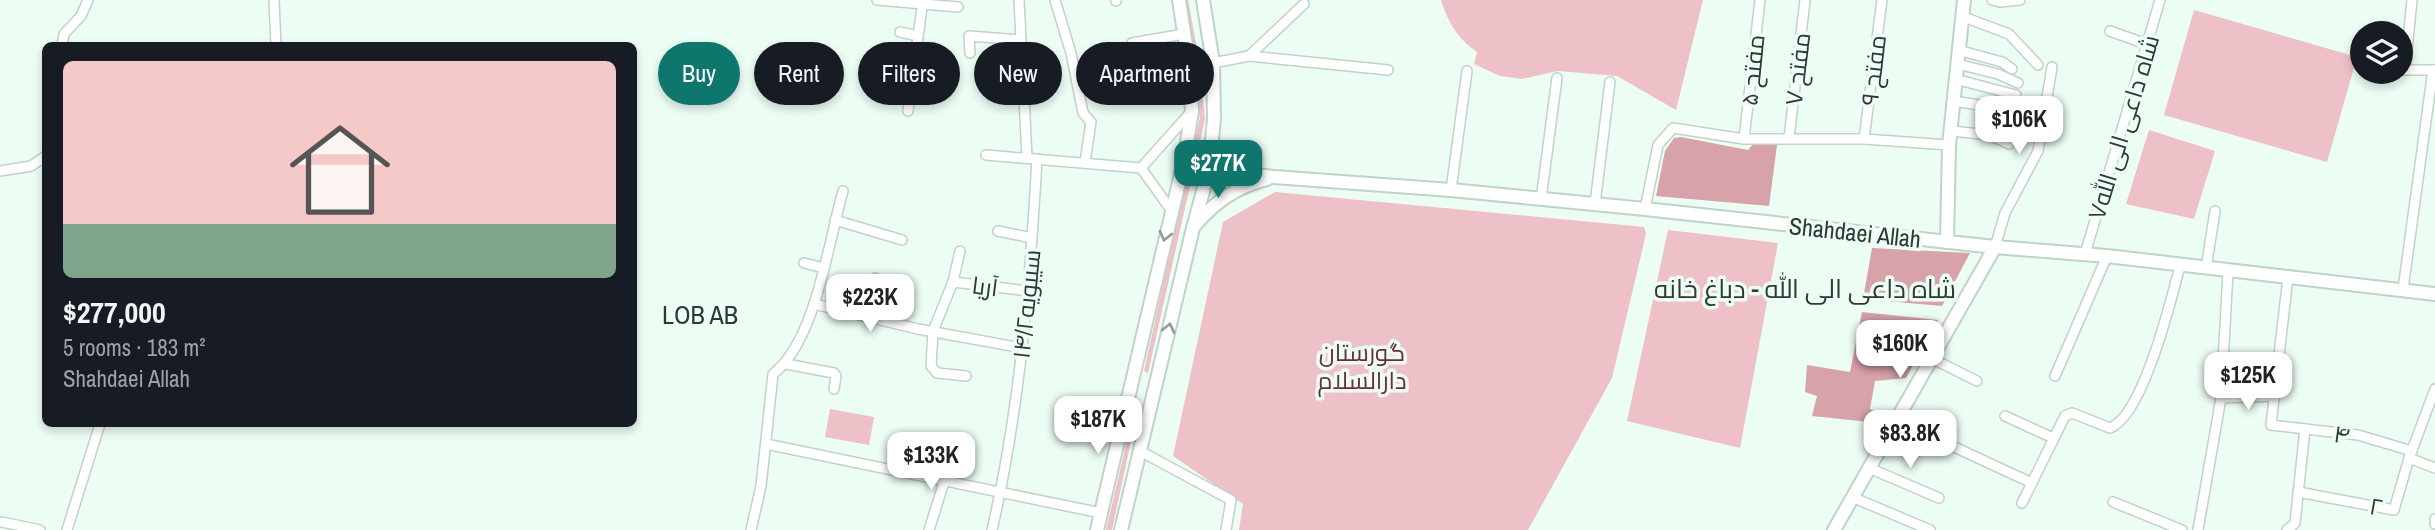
<!DOCTYPE html>
<html lang="en">
<head>
<meta charset="utf-8">
<style>
  body { margin:0; font-family:"Archivo Narrow",Cairo,sans-serif; background:#242831; color:#f1f3f6; height:100vh; display:flex; flex-direction:column; font-size:26px; white-space:nowrap }
  * { box-sizing:border-box; margin:0 }
  p { font-size:23px; color:#9ea1a6 }
  .icon { flex:none; width:38px; height:38px; fill:none; stroke:currentColor; stroke-width:2; stroke-linecap:round; stroke-linejoin:round }
  .map { position:relative; flex:1; overflow:hidden }
  .drawer { position:absolute; left:42px; top:42px; width:595px; height:385px; display:flex; flex-direction:column; background:#171b24; border-radius:10px; box-shadow:0 4px 10px #0003 }
  .drawer>* { flex:none }
  .top-card { position:absolute; left:658px; top:42px; width:665px; height:63px; display:flex; gap:14px }
  .buttons { position:absolute; left:2350px; top:21px; display:grid; gap:14px }
  .buttons a { display:grid; place-items:center; width:63px; height:63px; border-radius:50%; background:#171b24; box-shadow:0 4px 10px #0003; font-size:35px }
  .price { position:absolute; translate:-50% -60px; padding:0 16px; border-radius:14px; background:#fff; color:#222; font-size:23px; line-height:46px; filter:drop-shadow(0 2px 4px #0008) }
  .price::after { content:''; position:absolute; left:50%; top:42px; width:21px; height:16px; margin-left:-10px; background:inherit; clip-path:polygon(0 0,100% 0,50% 100%) }
  .price.active { background:#0f766e; color:#fff }
  ul { padding:0; list-style:none }
  li { display:grid; align-content:center; gap:14px; height:371px; padding:0 21px }
  li span { display:grid; place-items:center; height:217px; border-radius:10px; color:#555 }
  li>.icon { margin-inline-start:auto }
  span .icon { width:126px; height:126px; fill:#fffc; stroke-width:1 }
  li b { font-size:30px }
  .chip { padding:0 24px; border-radius:32px; background:#171b24; box-shadow:0 4px 10px #0003; font-size:24px; line-height:63px }
  .chip.active { background:#0f766e; color:#fff }
  .map>svg:first-child { display:block }
  .green { fill:#eec0c7 }
  .forest { fill:#d7a2aa }
  .lines { fill:none; stroke-linecap:round; stroke-linejoin:round }
  .street-casing { stroke:#c1d2c9; stroke-width:12 }
  .secondary-casing { stroke:#c1d2c9; stroke-width:16 }
  .street { stroke:#fff; stroke-width:9 }
  .secondary { stroke:#fff; stroke-width:12 }
  .oneway { stroke:#989b9a }
  .labels { text-anchor:middle; dominant-baseline:central; stroke-width:7; stroke-linejoin:round; paint-order:stroke }
  .street-label { font-size:24px; fill:#313734; stroke:#ecfdf4 }
  .park-label { font-size:24px; fill:#6d2c3b; stroke:#ecfdf4 }
  .neighbourhood-label { font-size:26px; fill:#313734; stroke:#ecfdf4 }
</style>
</head>
<body>
<div class="map">
<svg width="2435" height="530" viewBox="0 0 2435 530">
  <rect width="100%" height="100%" fill="#ecfdf4"/>
  <g class="green">
    <path d="M 1182,0 L 1188,0 L 1199,60 L 1205,119 L 1148,373 L 1144,371 L 1200,117 Z"/>
    <path d="M 1441,0 L 1703,0 L 1676,110 L 1617,76 L 1558,71 L 1522,79 L 1500,76 L 1474,64 L 1477,52 C 1457,38 1448,22 1441,0 Z"/>
    <path d="M 2194,10 L 2357,57 L 2327,162 L 2164,115 Z"/>
    <path d="M 2149,130 L 2215,151 L 2194,219 L 2126,204 Z"/>
    <path d="M 1275,192 L 1644,227 L 1646,234 L 1612,378 L 1528,530 L 1239,530 L 1243,504 L 1173,456 L 1223,222 Z"/>
    <path d="M 1668,230 L 1778,243 L 1740,448 L 1627,421 Z"/>
    <path d="M 1135,407 L 1138,408 L 1112,530 L 1106,530 Z"/>
    <path d="M 830,409 L 874,417 L 869,445 L 825,437 Z"/>
  </g>
  <g class="forest">
    <path d="M 1681,137 L 1748,150 L 1753,144 L 1777,145 L 1769,206 L 1656,196 L 1665,151 L 1674,138 Z"/>
    <path d="M 1872,248 L 1970,253 L 1942,306 L 1863,299 Z"/>
    <path d="M 1862,312 L 1938,320 L 1906,378 L 1875,381 L 1870,409 L 1884,416 L 1879,423 L 1812,416 L 1817,396 L 1805,392 L 1807,365 L 1850,372 Z"/>
  </g>
  <g class="lines">
    <defs>
      <g id="street">
        <path d="M 274,0 L 276,46"/>
        <path d="M 877,0 L 958,7"/>
        <path d="M 1019,0 L 1027,157"/>
        <path d="M 1055,0 L 1071,53 L 1083,113 L 1091,122 L 1085,162"/>
        <path d="M 1116,0 L 1116,1"/>
        <path d="M 1992,0 L 2000,2 L 2020,0"/>
        <path d="M 1961,16 L 2009,34 L 2038,65"/>
        <path d="M 2110,31 L 2149,45"/>
        <path d="M 900,32 L 918,36"/>
        <path d="M 62,46 L 64,34 L 81,16 L 88,0"/>
        <path d="M 1958,50 L 2002,62 L 2012,69"/>
        <path d="M 970,53 L 969,36 L 1021,40"/>
        <path d="M 1249,56 L 1304,4"/>
        <path d="M 915,59 L 937,59"/>
        <path d="M 1213,63 L 1249,56 L 1388,70"/>
        <path d="M 1957,64 L 1998,74 L 2018,83"/>
        <path d="M 2401,70 L 2435,70"/>
        <path d="M 2405,70 L 2412,0"/>
        <path d="M 1148,78 L 1141,56 L 1132,43 L 1184,34"/>
        <path d="M 1955,79 L 2016,95"/>
        <path d="M 1953,101 L 2012,110"/>
        <path d="M 908,111 L 923,0"/>
        <path d="M 1951,131 L 1990,135 L 2009,144"/>
        <path d="M 1789,138 L 1805,0"/>
        <path d="M 1744,139 L 1760,0"/>
        <path d="M 1864,139 L 1882,0"/>
        <path d="M 986,155 L 1141,168"/>
        <path d="M 1141,168 L 1191,112"/>
        <path d="M 1141,168 L 1171,210"/>
        <path d="M 0,171 L 31,166 L 46,156"/>
        <path d="M 1451,190 L 1467,71"/>
        <path d="M 1541,199 L 1557,78"/>
        <path d="M 1595,204 L 1610,82"/>
        <path d="M 1645,209 L 1658,145 L 1673,128 L 1744,139 L 1864,139 L 1949,145"/>
        <path d="M 835,220 L 902,240"/>
        <path d="M 998,231 L 1032,238"/>
        <path d="M 1995,247 L 2005,213 L 2038,151 L 2052,67"/>
        <path d="M 960,251 L 953,282 L 933,331 L 931,366 L 937,373 L 966,376"/>
        <path d="M 2085,254 L 2160,0"/>
        <path d="M 804,263 L 824,268"/>
        <path d="M 2206,268 L 2215,211"/>
        <path d="M 2288,277 L 2271,425 L 2358,435 L 2412,451"/>
        <path d="M 953,282 L 1028,291"/>
        <path d="M 2403,289 L 2433,70"/>
        <path d="M 814,304 L 918,329 L 1022,348"/>
        <path d="M 866,317 L 875,278"/>
        <path d="M 1931,358 L 1977,381"/>
        <path d="M 786,364 L 834,373 L 836,376 L 834,389"/>
        <path d="M 2055,376 L 2107,256"/>
        <path d="M 2221,398 L 2274,396"/>
        <path d="M 2005,416 L 2053,438"/>
        <path d="M 1896,420 L 2032,483"/>
        <path d="M 766,444 L 1101,513"/>
        <path d="M 1140,451 L 1231,500 L 1226,530"/>
        <path d="M 2409,458 L 2435,468"/>
        <path d="M 1869,468 L 1939,498"/>
        <path d="M 2298,492 L 2394,510 L 2409,458 L 2435,389"/>
        <path d="M 1852,497 L 1930,530"/>
        <path d="M 2113,502 L 2182,530"/>
        <path d="M 2022,503 L 2065,416 L 2072,413 L 2110,428 C 2143,416 2171,300 2180,266"/>
        <path d="M 2435,519 L 2435,524"/>
        <path d="M 2,522 L 40,530"/>
        <path d="M 67,530 L 100,424"/>
        <path d="M 751,530 L 761,486 L 773,374 C 816,341 828,243 843,191"/>
        <path d="M 929,530 L 945,479"/>
        <path d="M 992,530 C 1020,408 1030,283 1037,159"/>
        <path d="M 2198,530 L 2221,398 L 2228,272"/>
        <path d="M 2287,530 L 2295,523 L 2305,429"/>
      </g>
      <g id="secondary">
        <path d="M 1209,169 L 1274,177 L 1451,190 L 1645,209 L 1995,247 L 2107,256 L 2435,294"/>
        <path d="M 1195,225 C 1216,201 1236,187 1267,179"/>
        <path d="M 1947,242 L 1949,145 L 1964,0"/>
        <path d="M 1097,530 L 1184,161 L 1192,111 L 1188,58 L 1179,0"/>
        <path d="M 1121,530 L 1193,228 L 1209,169 L 1214,119 L 1213,63 L 1203,0"/>
        <path d="M 1834,530 L 1995,247"/>
      </g>
    </defs>
    <use href="#street" class="street-casing"/>
    <use href="#secondary" class="secondary-casing"/>
    <use href="#street" class="street"/>
    <use href="#secondary" class="secondary"/>
  </g>
  <defs><path id="oneway-chevron" d="M-2-3.5L2.5 0L-2 3.5" fill="none" stroke-width="1.6" stroke-linecap="round" stroke-linejoin="round" transform="scale(1.75)"/></defs>
  <g class="oneway">
    <use href="#oneway-chevron" transform="translate(1165 236) rotate(103)"/>
    <use href="#oneway-chevron" transform="translate(1169 328) rotate(-77)"/>
  </g>
  <g class="labels">
    <g class="street-label">
      <text transform="translate(1797 69) rotate(-83)">مفتح ۷</text>
      <text transform="translate(1752 70) rotate(-84)">مفتح ۵</text>
      <text transform="translate(1873 70) rotate(-83)">مفتح ۹</text>
      <text transform="translate(2123 127) rotate(-73)">شاه داعی الی الله۷</text>
      <text transform="translate(1855 232) rotate(6)">Shahdaei Allah</text>
      <text transform="translate(985 286) rotate(7)">آریا</text>
      <text transform="translate(1026 304) rotate(-84)">سیبویه۱۴/۲</text>
      <text transform="translate(2342 434) rotate(8)">۴</text>
      <text transform="translate(2376 506) rotate(10)">۲</text>
    </g>
    <g class="park-label">
      <text x="1362" y="352">گورستان<tspan x="1362" dy="28">دارالسلام</tspan></text>
    </g>
    <g class="neighbourhood-label">
      <text x="1805" y="288">شاه داعی الی الله - دباغ خانه</text>
      <text x="700" y="314">LOB AB</text>
    </g>
  </g>
</svg>
<div class="buttons">
<a><svg class="icon" aria-label="layers" viewBox="0 0 24 24"><path d="M12 4l9 5-9 5-9-5zM3 14l9 5 9-5"/></svg></a>
</div>
<b class="price" style="left:2019px;top:156px">$106K</b>
<b class="price active" style="left:1218px;top:200px">$277K</b>
<b class="price" style="left:870px;top:334px">$223K</b>
<b class="price" style="left:1900px;top:380px">$160K</b>
<b class="price" style="left:2248px;top:412px">$125K</b>
<b class="price" style="left:1098px;top:456px">$187K</b>
<b class="price" style="left:1910px;top:470px">$83.8K</b>
<b class="price" style="left:931px;top:492px">$133K</b>
<div class="top-card">
<a class="chip active">Buy</a>
<a class="chip">Rent</a>
<a class="chip">Filters</a>
<a class="chip">New</a>
<a class="chip">Apartment</a>
</div>
<section class="drawer">
<ul>
<li><span style="background:linear-gradient(#f6c9c9 75%,#7fa58c 0)"><svg class="icon" aria-label="home" viewBox="0 0 24 24"><path d="M3 11l9-7 9 7M6 9v11h12V9"/></svg></span><div><b>$277,000</b><p>5 rooms · 183 m²</p><p>Shahdaei Allah</p></div></li>
</ul>
</section>
</div>
</body>
</html>
